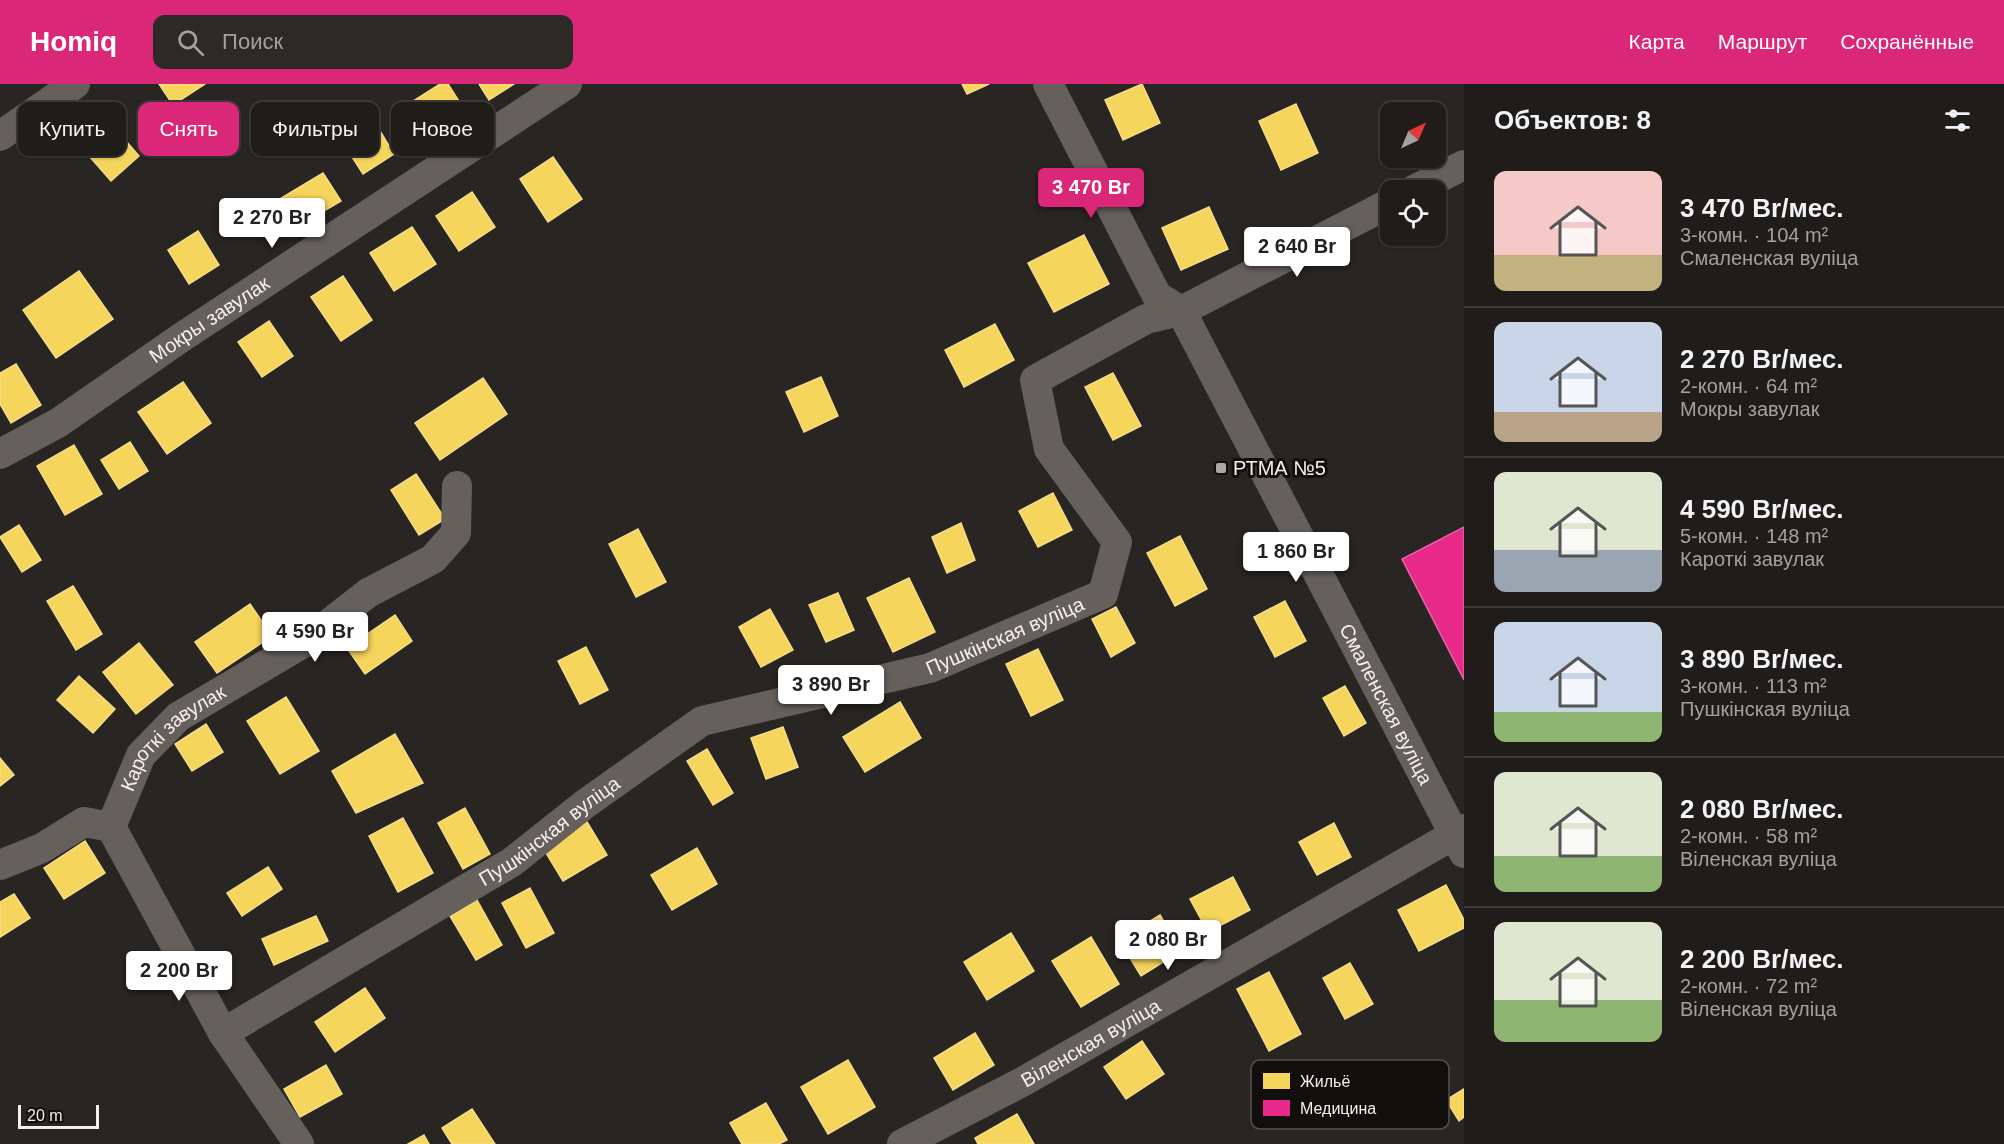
<!DOCTYPE html>
<html lang="ru">
<head>
<meta charset="utf-8">
<style>
  body { margin:0; font-family:Arial,sans-serif; background:#2c2927; color:#f1f3f6; height:100vh; display:flex; flex-direction:column; font-size:22px; white-space:nowrap }
  * { box-sizing:border-box; margin:0 }
  p { font-size:20px; color:#a1a1a2 }
  .icon { flex:none; width:33px; height:33px; fill:none; stroke:currentColor; stroke-width:2; stroke-linecap:round; stroke-linejoin:round }
  .map { position:relative; flex:1; overflow:hidden }
  .sheet { display:flex; flex-direction:column; background:#1f1c1a; width:540px }
  .sheet>* { flex:none }
  .guide { position:absolute; left:18px; top:18px; width:570px; height:54px; display:flex; gap:12px }
  .needle { width:39px; rotate:44deg }
  .controls { position:absolute; left:1380px; top:18px; display:grid; gap:12px }
  .controls a { display:grid; place-items:center; width:66px; height:66px; border-radius:12px; background:#1f1c1a; box-shadow:0 2px 4px #0004,0 0 0 2px #3c3a39; font-size:30px }
  .scale { position:absolute; left:18px; bottom:15px; width:81px; box-sizing:border-box; padding-left:6px; border:3px solid #f4efed; border-top:0; font-size:16px; line-height:21px; white-space:nowrap; color:#f4efed; -webkit-text-stroke:4px #110e0d; paint-order:stroke }
  .price { position:absolute; translate:-50% -51px; padding:0 14px; border-radius:6px; background:#fff; color:#222; font-size:20px; line-height:39px; filter:drop-shadow(0 2px 3px #0008) }
  .price::after { content:''; position:absolute; left:50%; top:36px; width:18px; height:14px; margin-left:-9px; background:inherit; clip-path:polygon(0 0,100% 0,50% 100%) }
  .price.on { background:#db2777; color:#fff }
  ul { padding:0; list-style:none }
  li { display:flex; align-items:center; gap:18px; height:150px; padding:0 30px }
  li+li { border-top:2px solid #3c3a39 }
  li span { display:grid; place-items:center; flex:none; width:168px; height:120px; border-radius:12px; color:#555 }
  li>.icon { margin-inline-start:auto }
  span .icon { width:72px; height:72px; fill:#fffc; stroke-width:1 }
  li b { font-size:26px }
  h2 { display:flex; justify-content:space-between; align-items:center; height:72px; padding:0 30px; font-size:26px }
  .pill { padding:0 21px; border-radius:12px; background:#1f1c1a; box-shadow:0 2px 4px #0004,0 0 0 2px #3c3a39; font-size:21px; line-height:54px }
  .pill.on { background:#db2777; color:#fff }
  header { display:flex; align-items:center; gap:36px; box-sizing:border-box; height:84px; padding:0 30px; background:#db2777; color:#fff }
  header strong { font-size:28px }
  nav { display:flex; gap:33px; margin-inline-start:auto; font-size:21px }
  .search { width:420px; height:54px; background:#2c2927; display:flex; align-items:center; gap:15px; box-sizing:border-box; padding:0 21px; border-radius:12px; color:#a1a1a2; font-size:22px }
  main { display:flex; flex:1; min-height:0 }
  .map>svg:first-child { display:block }
  .homes { fill:#f6d55c; stroke:#f5dd88; stroke-width:1.5 }
  .health { fill:#e7298a; stroke:#eb64a8; stroke-width:1.5 }
  .lines { fill:none; stroke-linecap:round; stroke-linejoin:round }
  .minor { stroke:#66605d; stroke-width:30 }
  .poi-dot { fill:#ada8a6; stroke:#110e0d; stroke-width:2 }
  .labels { text-anchor:middle; dominant-baseline:central; stroke-width:6; stroke-linejoin:round; paint-order:stroke }
  .street-label { font-size:20px; fill:#f4efed; stroke:#110e0d }
  .poi-label { font-size:20px; fill:#f4efed; stroke:#110e0d; text-anchor:start }
  .key { fill:#110e0d; stroke:#555250; stroke-width:1.5 }
  .key-label { font-size:16px; fill:#f4efed }
</style>
</head>
<body>
<header>
<strong>Homiq</strong>
<div class="search"><svg class="icon" aria-label="search" viewBox="0 0 24 24"><circle cx="10" cy="10" r="6"/><path d="M15 15l6 6"/></svg>Поиск</div>
<nav><a>Карта</a><a>Маршрут</a><a>Сохранённые</a></nav>
</header>
<main>
<div class="map">
<svg width="1464" height="1060" viewBox="0 0 1464 1060">
  <rect width="100%" height="100%" fill="#292523"/>
  <g class="homes">
    <path d="M 159,0 L 205,0 L 173,21 Z"/>
    <path d="M 440,0 L 448,0 L 464,25 L 425,50 L 407,21 Z"/>
    <path d="M 479,0 L 514,0 L 489,16 Z"/>
    <path d="M 962,0 L 989,0 L 967,10 Z"/>
    <path d="M 1142,0 L 1160,39 L 1123,56 L 1105,16 Z"/>
    <path d="M 1296,20 L 1318,69 L 1281,86 L 1259,37 Z"/>
    <path d="M 105,33 L 139,72 L 111,97 L 76,57 Z"/>
    <path d="M 377,42 L 394,70 L 363,90 L 345,62 Z"/>
    <path d="M 553,73 L 582,115 L 548,138 L 520,95 Z"/>
    <path d="M 323,89 L 341,117 L 290,147 L 273,119 Z"/>
    <path d="M 472,108 L 495,143 L 459,167 L 436,132 Z"/>
    <path d="M 1209,123 L 1228,165 L 1181,186 L 1162,144 Z"/>
    <path d="M 412,143 L 436,180 L 394,207 L 370,169 Z"/>
    <path d="M 198,147 L 219,181 L 189,200 L 168,166 Z"/>
    <path d="M 1084,151 L 1109,200 L 1054,228 L 1028,179 Z"/>
    <path d="M 79,187 L 113,235 L 56,274 L 23,226 Z"/>
    <path d="M 343,192 L 372,236 L 341,257 L 311,213 Z"/>
    <path d="M 269,237 L 293,272 L 262,293 L 238,258 Z"/>
    <path d="M 995,240 L 1014,276 L 964,303 L 945,266 Z"/>
    <path d="M 16,280 L 41,321 L 11,339 L 0,320 L 0,289 Z"/>
    <path d="M 1113,289 L 1141,342 L 1113,356 L 1085,303 Z"/>
    <path d="M 821,293 L 838,332 L 804,348 L 786,308 Z"/>
    <path d="M 483,294 L 507,330 L 440,376 L 415,339 Z"/>
    <path d="M 183,298 L 211,339 L 167,370 L 138,328 Z"/>
    <path d="M 130,358 L 148,387 L 119,405 L 101,376 Z"/>
    <path d="M 74,361 L 102,410 L 65,431 L 37,382 Z"/>
    <path d="M 416,390 L 445,435 L 419,451 L 391,406 Z"/>
    <path d="M 1053,409 L 1072,446 L 1038,463 L 1019,427 Z"/>
    <path d="M 961,439 L 975,476 L 947,489 L 932,453 Z"/>
    <path d="M 19,441 L 41,476 L 22,488 L 0,453 Z"/>
    <path d="M 638,445 L 666,498 L 636,513 L 609,460 Z"/>
    <path d="M 1180,452 L 1207,505 L 1175,522 L 1147,469 Z"/>
    <path d="M 909,494 L 935,548 L 893,568 L 867,514 Z"/>
    <path d="M 73,502 L 102,550 L 76,566 L 47,517 Z"/>
    <path d="M 838,509 L 854,546 L 826,558 L 809,521 Z"/>
    <path d="M 1285,517 L 1306,557 L 1275,573 L 1254,533 Z"/>
    <path d="M 250,520 L 272,552 L 217,589 L 195,558 Z"/>
    <path d="M 1116,523 L 1135,559 L 1111,573 L 1092,535 Z"/>
    <path d="M 770,525 L 793,566 L 761,583 L 739,543 Z"/>
    <path d="M 395,531 L 412,557 L 365,590 L 347,564 Z"/>
    <path d="M 139,559 L 173,601 L 136,630 L 103,588 Z"/>
    <path d="M 586,563 L 608,606 L 580,620 L 558,577 Z"/>
    <path d="M 1038,565 L 1063,616 L 1031,632 L 1006,580 Z"/>
    <path d="M 79,592 L 115,625 L 93,649 L 57,616 Z"/>
    <path d="M 1345,602 L 1366,639 L 1344,652 L 1323,614 Z"/>
    <path d="M 286,613 L 319,667 L 280,690 L 247,637 Z"/>
    <path d="M 900,618 L 921,654 L 865,688 L 843,653 Z"/>
    <path d="M 206,640 L 223,668 L 192,687 L 175,660 Z"/>
    <path d="M 783,643 L 798,683 L 766,695 L 751,654 Z"/>
    <path d="M 395,650 L 423,699 L 356,729 L 332,687 Z"/>
    <path d="M 707,665 L 733,709 L 713,721 L 687,677 Z"/>
    <path d="M 0,674 L 14,691 L 0,702 Z"/>
    <path d="M 465,724 L 490,770 L 463,785 L 438,739 Z"/>
    <path d="M 403,734 L 433,789 L 398,808 L 369,752 Z"/>
    <path d="M 587,738 L 607,771 L 563,797 L 543,764 Z"/>
    <path d="M 1334,739 L 1351,773 L 1317,791 L 1299,758 Z"/>
    <path d="M 85,757 L 105,789 L 64,815 L 44,784 Z"/>
    <path d="M 697,764 L 717,800 L 672,826 L 651,791 Z"/>
    <path d="M 268,783 L 282,805 L 242,832 L 227,809 Z"/>
    <path d="M 1233,793 L 1250,826 L 1208,848 L 1190,815 Z"/>
    <path d="M 1446,801 L 1464,836 L 1464,844 L 1419,867 L 1398,826 Z"/>
    <path d="M 530,804 L 554,849 L 526,864 L 502,819 Z"/>
    <path d="M 14,810 L 30,834 L 0,853 L 0,818 Z"/>
    <path d="M 477,816 L 502,861 L 476,876 L 450,832 Z"/>
    <path d="M 1160,831 L 1181,867 L 1141,892 L 1119,856 Z"/>
    <path d="M 316,832 L 328,857 L 274,881 L 262,855 Z"/>
    <path d="M 1011,849 L 1034,887 L 987,916 L 964,878 Z"/>
    <path d="M 1091,853 L 1119,900 L 1081,923 L 1052,877 Z"/>
    <path d="M 1350,879 L 1373,920 L 1345,935 L 1323,894 Z"/>
    <path d="M 1269,888 L 1301,950 L 1269,967 L 1237,905 Z"/>
    <path d="M 365,904 L 385,934 L 335,968 L 315,938 Z"/>
    <path d="M 975,949 L 994,981 L 953,1006 L 934,974 Z"/>
    <path d="M 1142,957 L 1164,990 L 1126,1015 L 1104,983 Z"/>
    <path d="M 848,976 L 875,1023 L 828,1050 L 801,1003 Z"/>
    <path d="M 326,981 L 342,1010 L 300,1033 L 284,1005 Z"/>
    <path d="M 1464,1005 L 1464,1033 L 1459,1037 L 1446,1016 Z"/>
    <path d="M 766,1019 L 787,1056 L 779,1060 L 742,1060 L 730,1039 Z"/>
    <path d="M 472,1025 L 495,1060 L 452,1060 L 442,1044 Z"/>
    <path d="M 1017,1030 L 1034,1060 L 978,1060 L 975,1054 Z"/>
    <path d="M 424,1051 L 429,1060 L 408,1060 Z"/>
  </g>
  <path class="health" d="M 1464,443 L 1464,596 L 1402,475 Z"/>
  <g class="lines">
    <g class="minor">
      <path id="s1" d="M 1048,0 L 1157,212 L 1181,227 L 1464,769"/>
      <path d="M 0,52 L 75,0"/>
      <path d="M 1414,106 L 1464,81"/>
      <path id="s2" d="M 0,370 L 58,339 L 182,253 L 567,0"/>
      <path id="s3" d="M 111,743 L 141,671 L 178,633 L 308,556 L 368,509 L 433,475 L 456,449 L 457,402"/>
      <path d="M 111,743 L 223,949 L 299,1060"/>
      <path d="M 0,781 L 42,764 L 84,738 L 111,743"/>
      <path id="s4" d="M 223,949 L 512,778 L 585,720 L 702,637 L 930,584 L 1103,510 L 1117,458 L 1049,365 L 1035,296 L 1146,235 L 1181,227 L 1390,119"/>
      <path id="s5" d="M 902,1060 L 1024,997 L 1464,745"/>
    </g>
  </g>
  <rect class="poi-dot" x="1215" y="378" width="12" height="12" rx="3"/>
  <g class="labels">
    <g class="street-label">
      <text stroke="none"><textPath href="#s2" startOffset="249">Мокры завулак</textPath></text>
      <text stroke="none"><textPath href="#s4" startOffset="888">Пушкінская вуліца</textPath></text>
      <text stroke="none"><textPath href="#s1" startOffset="710">Смаленская вуліца</textPath></text>
      <text stroke="none"><textPath href="#s3" startOffset="112">Кароткі завулак</textPath></text>
      <text stroke="none"><textPath href="#s4" startOffset="384">Пушкінская вуліца</textPath></text>
      <text stroke="none"><textPath href="#s5" startOffset="214">Віленская вуліца</textPath></text>
    </g>
    <g class="poi-label">
      <text x="1233" y="384">РТМА №5</text>
    </g>
  </g>
  <rect x="1251" y="976" width="198" height="69" rx="9" class="key"/>
  <rect x="1263" y="989" width="27" height="16" fill="#f6d55c"/>
  <rect x="1263" y="1016" width="27" height="16" fill="#e7298a"/>
  <g class="key-label">
    <text x="1300" y="1003">Жильё</text>
    <text x="1300" y="1030">Медицина</text>
  </g>
</svg>
<div class="controls">
<a><svg class="needle" viewBox="-14 -14 28 28"><path d="M0-13l5 13h-10z" fill="#e53935"/><path d="M0 13l5-13h-10z" fill="#a1a1a2"/></svg></a>
<a><svg class="icon" aria-label="locate" viewBox="0 0 24 24"><circle cx="12" cy="12" r="6"/><path d="M12 2v4M12 18v4M2 12h4M18 12h4"/></svg></a>
</div>
<div class="scale">20 m</div>
<b class="price on" style="left:1091px;top:135px">3 470 Br</b>
<b class="price" style="left:272px;top:165px">2 270 Br</b>
<b class="price" style="left:1297px;top:194px">2 640 Br</b>
<b class="price" style="left:1296px;top:499px">1 860 Br</b>
<b class="price" style="left:315px;top:579px">4 590 Br</b>
<b class="price" style="left:831px;top:632px">3 890 Br</b>
<b class="price" style="left:1168px;top:887px">2 080 Br</b>
<b class="price" style="left:179px;top:918px">2 200 Br</b>
<div class="guide">
<a class="pill">Купить</a>
<a class="pill on">Снять</a>
<a class="pill">Фильтры</a>
<a class="pill">Новое</a>
</div>
</div>
<section class="sheet">
<h2>Объектов: 8<svg class="icon" aria-label="filters" viewBox="0 0 24 24"><path d="M4 7h16M4 17h16"/><circle cx="9" cy="7" r="2"/><circle cx="15" cy="17" r="2"/></svg></h2>
<ul>
<li><span style="background:linear-gradient(#f6c9c9 70%,#c2b280 0)"><svg class="icon" aria-label="home" viewBox="0 0 24 24"><path d="M3 11l9-7 9 7M6 9v11h12V9"/></svg></span><div><b>3 470 Br/мес.</b><p>3-комн. · 104 m²</p><p>Смаленская вуліца</p></div></li>
<li><span style="background:linear-gradient(#c9d6e8 75%,#b9a48a 0)"><svg class="icon" aria-label="home" viewBox="0 0 24 24"><path d="M3 11l9-7 9 7M6 9v11h12V9"/></svg></span><div><b>2 270 Br/мес.</b><p>2-комн. · 64 m²</p><p>Мокры завулак</p></div></li>
<li><span style="background:linear-gradient(#dfe7d0 65%,#9aa5b1 0)"><svg class="icon" aria-label="home" viewBox="0 0 24 24"><path d="M3 11l9-7 9 7M6 9v11h12V9"/></svg></span><div><b>4 590 Br/мес.</b><p>5-комн. · 148 m²</p><p>Кароткі завулак</p></div></li>
<li><span style="background:linear-gradient(#c9d6e8 75%,#8fb573 0)"><svg class="icon" aria-label="home" viewBox="0 0 24 24"><path d="M3 11l9-7 9 7M6 9v11h12V9"/></svg></span><div><b>3 890 Br/мес.</b><p>3-комн. · 113 m²</p><p>Пушкінская вуліца</p></div></li>
<li><span style="background:linear-gradient(#dfe7d0 70%,#8fb573 0)"><svg class="icon" aria-label="home" viewBox="0 0 24 24"><path d="M3 11l9-7 9 7M6 9v11h12V9"/></svg></span><div><b>2 080 Br/мес.</b><p>2-комн. · 58 m²</p><p>Віленская вуліца</p></div></li>
<li><span style="background:linear-gradient(#dfe7d0 65%,#8fb573 0)"><svg class="icon" aria-label="home" viewBox="0 0 24 24"><path d="M3 11l9-7 9 7M6 9v11h12V9"/></svg></span><div><b>2 200 Br/мес.</b><p>2-комн. · 72 m²</p><p>Віленская вуліца</p></div></li>
</ul>
</section>
</main>
</body>
</html>
